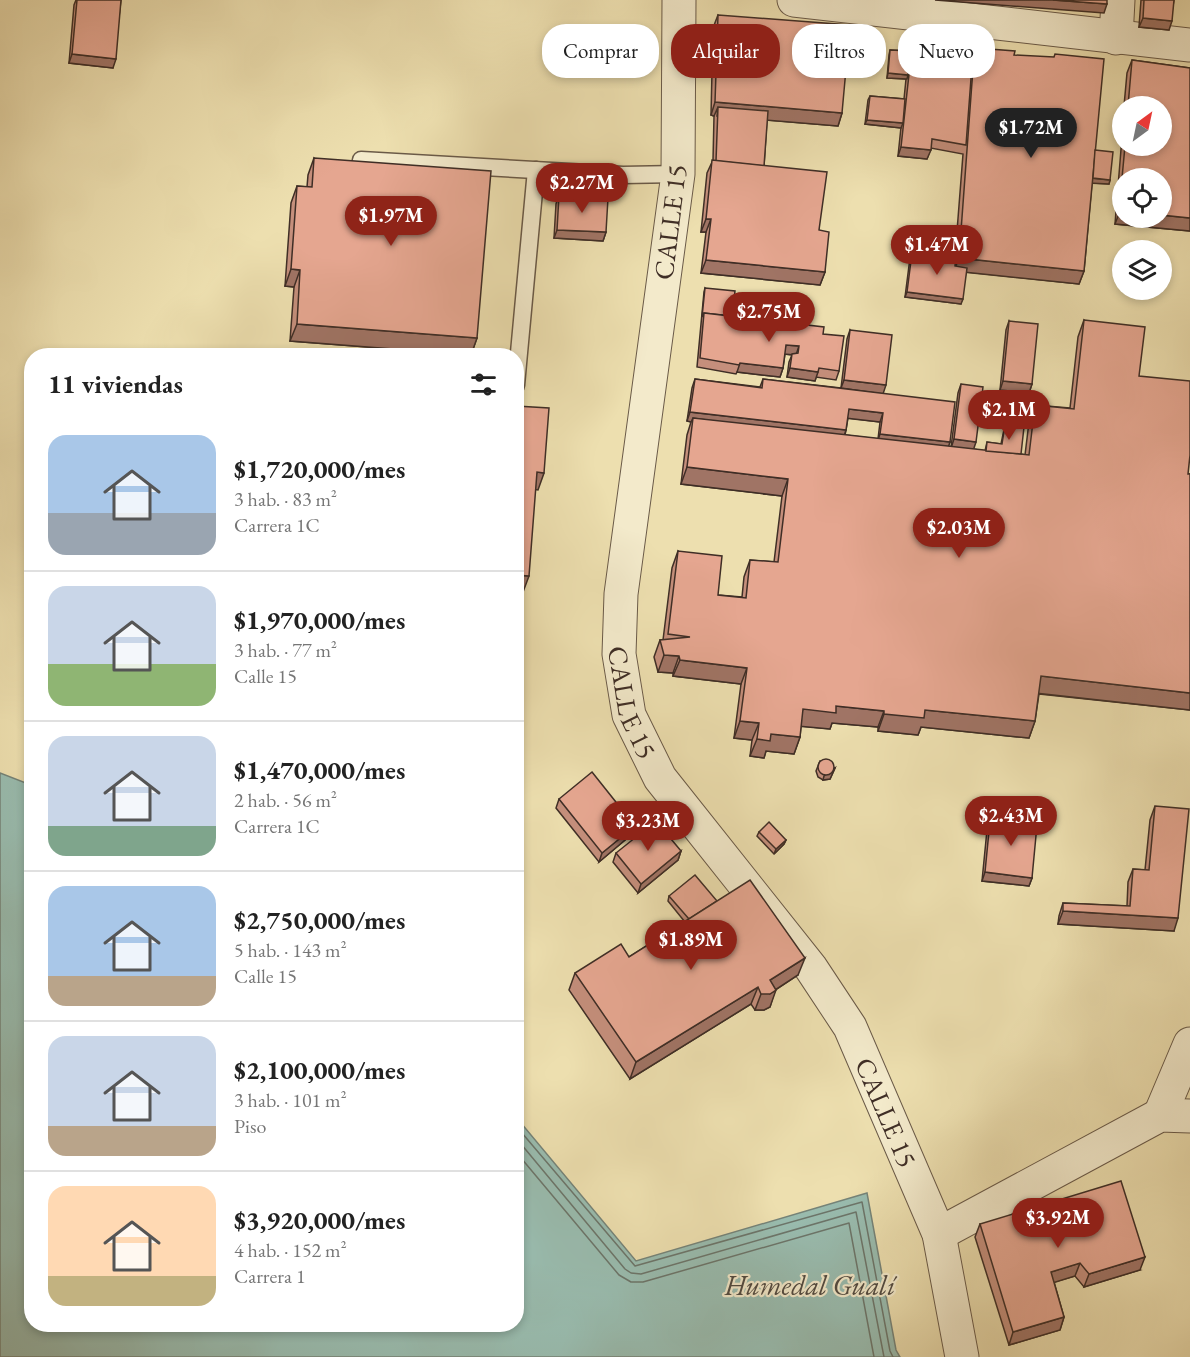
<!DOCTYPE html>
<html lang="es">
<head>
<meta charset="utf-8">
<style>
  body { margin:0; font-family:"EB Garamond",serif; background:#f2f2f2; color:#222; height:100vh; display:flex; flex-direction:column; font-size:22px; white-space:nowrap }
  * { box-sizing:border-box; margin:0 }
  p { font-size:20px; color:#767676 }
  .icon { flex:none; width:33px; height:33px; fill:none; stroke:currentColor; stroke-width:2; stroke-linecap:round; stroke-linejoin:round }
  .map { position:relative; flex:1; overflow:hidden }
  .details { position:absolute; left:24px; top:348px; width:500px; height:984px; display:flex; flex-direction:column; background:#fff; border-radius:24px; box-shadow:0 3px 9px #0003 }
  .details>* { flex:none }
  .guide { position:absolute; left:542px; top:24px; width:558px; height:54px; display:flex; gap:12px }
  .needle { width:39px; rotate:33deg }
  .buttons { position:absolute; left:1112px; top:96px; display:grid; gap:12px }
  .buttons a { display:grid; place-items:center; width:60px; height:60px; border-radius:50%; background:#fff; box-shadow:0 3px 9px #0003; font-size:30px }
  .price { position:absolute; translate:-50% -51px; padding:0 14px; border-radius:21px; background:#8f2418; color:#fff; font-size:20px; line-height:39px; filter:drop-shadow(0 2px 3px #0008) }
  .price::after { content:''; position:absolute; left:50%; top:36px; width:18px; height:14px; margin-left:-9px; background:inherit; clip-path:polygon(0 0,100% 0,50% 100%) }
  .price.current { background:#222; color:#fff }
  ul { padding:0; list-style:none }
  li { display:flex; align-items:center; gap:18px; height:150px; padding:0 24px }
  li+li { border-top:2px solid #e0e0e0 }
  li span { display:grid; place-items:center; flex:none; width:168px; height:120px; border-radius:18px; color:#555 }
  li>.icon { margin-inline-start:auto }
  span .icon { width:72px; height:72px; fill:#fffc; stroke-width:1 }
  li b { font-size:26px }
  h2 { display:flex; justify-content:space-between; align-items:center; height:72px; padding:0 24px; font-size:26px }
  .pill { padding:0 21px; border-radius:24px; background:#fff; box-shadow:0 3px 9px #0003; font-size:21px; line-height:54px }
  .pill.current { background:#8f2418; color:#fff }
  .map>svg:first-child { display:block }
  .water { fill:#99bcaf; stroke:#758378; stroke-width:1.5 }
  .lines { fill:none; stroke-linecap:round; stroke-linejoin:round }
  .shore { stroke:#6c756a; stroke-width:1.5 }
  .service-casing { stroke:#6a5a48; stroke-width:19 }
  .minor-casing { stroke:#6a5a48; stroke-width:35 }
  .tertiary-casing { stroke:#6a5a48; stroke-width:35 }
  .service { stroke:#f3eacb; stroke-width:16 }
  .minor { stroke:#f3eacb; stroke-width:33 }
  .tertiary { stroke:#f3eacb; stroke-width:33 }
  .wall { fill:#c58f7c; stroke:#3f2e26; stroke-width:1.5; fill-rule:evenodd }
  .shaded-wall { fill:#a07465; stroke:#3f2e26; stroke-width:1.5 }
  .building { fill:#e5a690; stroke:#3f2e26; stroke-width:1.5 }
  .labels { text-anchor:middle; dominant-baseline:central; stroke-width:4.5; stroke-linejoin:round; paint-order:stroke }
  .street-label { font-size:27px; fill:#3f2e26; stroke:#f3eacb }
  .water-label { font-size:28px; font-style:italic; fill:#514a41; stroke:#f3eacb }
</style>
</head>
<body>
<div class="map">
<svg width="1190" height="1357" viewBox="0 0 1190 1357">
  <rect width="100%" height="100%" fill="#eddfaf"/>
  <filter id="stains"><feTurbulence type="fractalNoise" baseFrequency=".00333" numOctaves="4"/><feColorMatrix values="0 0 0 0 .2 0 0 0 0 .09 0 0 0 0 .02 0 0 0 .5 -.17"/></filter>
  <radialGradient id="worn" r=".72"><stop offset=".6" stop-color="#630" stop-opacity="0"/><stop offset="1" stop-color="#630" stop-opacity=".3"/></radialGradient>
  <path class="water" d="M 0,773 L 31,785 L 32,1324 L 516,1324 L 516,1117 L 636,1261 L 867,1193 L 896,1350 L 900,1357 L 0,1357 Z"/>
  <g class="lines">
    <g class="shore">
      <path d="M 516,1126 L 635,1266 L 862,1202 L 890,1351 L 893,1357"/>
      <path d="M 516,1138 L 625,1269 L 631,1273 L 641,1274 L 856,1212 L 884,1357"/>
      <path d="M 516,1152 L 619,1275 L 631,1282 L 643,1282 L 849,1223 L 874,1357"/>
    </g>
    <defs>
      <g id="service">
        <path d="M 361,160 L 623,175 L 678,174"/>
        <path d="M 516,385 L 536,170"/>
      </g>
      <g id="minor">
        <path d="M 794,0 L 1190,45"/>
        <path d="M 1116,38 L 1118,0"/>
        <path d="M 1160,1115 L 1190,1044"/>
        <path d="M 939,1234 L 1160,1115 L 1190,1116"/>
      </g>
      <g id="tertiary">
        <path id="s1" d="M 679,0 L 678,174 L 621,594 L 619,654 L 629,715 L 660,778 L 811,968 L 850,1027 L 939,1234 L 962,1357"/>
      </g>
    </defs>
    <use href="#service" class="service-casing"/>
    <use href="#minor" class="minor-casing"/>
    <use href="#tertiary" class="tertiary-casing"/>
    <use href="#service" class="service"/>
    <use href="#minor" class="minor"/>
    <use href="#tertiary" class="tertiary"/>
  </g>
  <g class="wall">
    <path d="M 76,0 L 121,0 L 113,68 L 69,63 L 74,5 Z"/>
    <path d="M 1141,0 L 1174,0 L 1169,30 L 1139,27 Z"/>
    <path d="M 718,15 L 842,113 L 838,126 L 767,120 L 764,166 L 819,230 L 825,272 L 820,285 L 701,273 L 706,232 L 701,232 L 707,173 L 713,160 L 714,116 L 711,115 L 713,28 Z"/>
    <path d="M 912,47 L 973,59 L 974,55 L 987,56 L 989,49 L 1014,55 L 1095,150 L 1110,180 L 1109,184 L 1092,183 L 1084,271 L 1079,284 L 966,272 L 961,304 L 905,297 L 910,258 L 912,253 L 955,257 L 963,154 L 931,148 L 927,159 L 898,156 L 901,127 L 901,128 L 865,124 L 868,100 L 870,96 L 904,99 L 906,79 L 887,78 L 889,55 L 890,50 L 910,51 Z"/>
    <path d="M 1132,60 L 1190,68 L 1190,231 L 1115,224 L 1122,137 L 1122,146 L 1161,146 L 1161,106 L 1124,106 L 1127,73 Z"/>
    <path d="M 314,158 L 477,338 L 471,355 L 290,341 L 294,287 L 285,286 L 291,203 L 297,186 L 307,187 L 308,175 Z"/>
    <path d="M 559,195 L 606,232 L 603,241 L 554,238 L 556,204 Z"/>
    <path d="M 705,288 L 732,316 L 823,334 L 839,371 L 836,380 L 816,377 L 815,381 L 787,377 L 789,362 L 792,355 L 785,354 L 783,368 L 780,377 L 737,372 L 736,374 L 697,367 L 704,292 Z"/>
    <path d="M 1084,320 L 1139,376 L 1188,474 L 1190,474 L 1190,710 L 1039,694 L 1035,721 L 1029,738 L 921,727 L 918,735 L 878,731 L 878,727 L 832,723 L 830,729 L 801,726 L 800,737 L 794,754 L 766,751 L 764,758 L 750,756 L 752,740 L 734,738 L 741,684 L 673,676 L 673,673 L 658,672 L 654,657 L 660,640 L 663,640 L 672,568 L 678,551 L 718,595 L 742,597 L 744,577 L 750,560 L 774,562 L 782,496 L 681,484 L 687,435 L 691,422 L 687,421 L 692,388 L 695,379 L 760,387 L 763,379 L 841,388 L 847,339 L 850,330 L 883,393 L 950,442 L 948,446 L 951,447 L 958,393 L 961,384 L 973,449 L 985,451 L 987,442 L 1001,444 L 1005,425 L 1021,454 L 1025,455 L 1029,422 L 1035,405 L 1070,408 L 1078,337 ZM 848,418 L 880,422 L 878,439 L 845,435 L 846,430 Z"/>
    <path d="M 1009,321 L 1032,384 L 1029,393 L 1000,390 L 1006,330 Z"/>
    <path d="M 820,761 L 835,768 L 830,779 L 823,780 L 818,777 L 816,771 Z"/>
    <path d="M 559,799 L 631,835 L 599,862 L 556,808 Z"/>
    <path d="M 1155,806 L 1174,931 L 1058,924 L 1059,916 L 1063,903 L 1127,906 L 1128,882 L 1133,869 L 1145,870 L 1150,820 Z"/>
    <path d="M 1000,813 L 1023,824 L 1032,878 L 1029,886 L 982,881 L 987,830 L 990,821 L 997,821 Z"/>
    <path d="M 759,832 L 786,840 L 784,844 L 774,854 L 757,836 Z"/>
    <path d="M 681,851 L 678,860 L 638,893 L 613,862 L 616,853 Z"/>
    <path d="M 669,896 L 717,901 L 798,975 L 775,990 L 770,1007 L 764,1010 L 755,1010 L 751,1004 L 630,1079 L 569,990 L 575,973 L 629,957 L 685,922 L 668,901 Z"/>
    <path d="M 980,1224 L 1140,1270 L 1084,1287 L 1075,1276 L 1054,1282 L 1064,1317 L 1060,1330 L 1009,1345 L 975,1237 Z"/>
  </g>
  <g class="shaded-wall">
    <path d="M 935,0 L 1053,0 L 1107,4 L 1104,13 Z"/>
    <path d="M 1143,18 L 1172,21 L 1169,30 L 1139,27 Z"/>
    <path d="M 72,54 L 116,59 L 113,68 L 69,63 Z"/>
    <path d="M 888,73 L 908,75 L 907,79 L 887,78 Z"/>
    <path d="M 715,102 L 842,113 L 838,126 L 717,116 L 718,107 L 714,116 L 711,115 Z"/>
    <path d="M 867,120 L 903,123 L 901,128 L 865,124 Z"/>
    <path d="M 901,147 L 931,150 L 927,159 L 898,156 Z"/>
    <path d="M 1090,178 L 1110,180 L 1109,184 L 1088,183 Z"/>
    <path d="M 1120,211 L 1122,211 L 1122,218 L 1161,218 L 1161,215 L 1190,218 L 1190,231 L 1115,224 Z"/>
    <path d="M 706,219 L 711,219 L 706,232 L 701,232 Z"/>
    <path d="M 557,230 L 606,232 L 603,241 L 554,238 Z"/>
    <path d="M 959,258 L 1084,271 L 1079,284 L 954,271 Z"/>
    <path d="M 706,260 L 825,272 L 820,285 L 701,273 Z"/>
    <path d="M 291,269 L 300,270 L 294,287 L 285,286 Z"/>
    <path d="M 907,292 L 963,299 L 961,304 L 905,297 Z"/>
    <path d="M 297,324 L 477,338 L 471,355 L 290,341 Z"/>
    <path d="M 786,345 L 799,346 L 796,355 L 783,354 Z"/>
    <path d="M 740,363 L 783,368 L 780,377 L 737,372 Z"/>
    <path d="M 790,368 L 818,372 L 815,381 L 787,377 Z"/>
    <path d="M 844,380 L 886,385 L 883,394 L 841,388 Z"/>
    <path d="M 1003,381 L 1032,384 L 1029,393 L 1000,390 Z"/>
    <path d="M 849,409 L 883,413 L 880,422 L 845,418 Z"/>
    <path d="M 690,412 L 846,430 L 843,439 L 693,418 L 691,422 L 687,421 Z"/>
    <path d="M 880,434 L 950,442 L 947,451 L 877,443 Z"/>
    <path d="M 954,439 L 976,442 L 973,451 L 951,448 Z"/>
    <path d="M 687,467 L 788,479 L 782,496 L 681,484 Z"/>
    <path d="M 537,472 L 544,473 L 538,490 L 531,489 Z"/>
    <path d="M 516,575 L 529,576 L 523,592 L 516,592 Z"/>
    <path d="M 664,655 L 679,656 L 673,673 L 658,672 Z"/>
    <path d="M 680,660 L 747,668 L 741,684 L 673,676 Z"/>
    <path d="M 1041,676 L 1190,693 L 1190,710 L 1035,693 Z"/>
    <path d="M 836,706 L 884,711 L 878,727 L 832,723 L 830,729 L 797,726 L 803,709 Z"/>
    <path d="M 925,710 L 1035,721 L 1029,738 L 921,727 L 918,735 L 878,731 L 884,714 Z"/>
    <path d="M 740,721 L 759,723 L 752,740 L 734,738 Z"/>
    <path d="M 771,734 L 800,737 L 794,754 L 766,751 L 764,758 L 750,756 L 757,739 Z"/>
    <path d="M 835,768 L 830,779 L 823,780 L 824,776 Z"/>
    <path d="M 635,826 L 631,835 L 599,862 L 602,853 Z"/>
    <path d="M 786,840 L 784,844 L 774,854 L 776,849 Z"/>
    <path d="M 681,851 L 678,860 L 638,893 L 641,884 Z"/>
    <path d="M 985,872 L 1032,878 L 1029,886 L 982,881 Z"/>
    <path d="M 1063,911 L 1178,918 L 1174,931 L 1058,924 Z"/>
    <path d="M 805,958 L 798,975 L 769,994 L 776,990 L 770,1007 L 764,1010 L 755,1010 L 761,994 L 770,980 Z"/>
    <path d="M 758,987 L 751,1004 L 630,1079 L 636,1062 Z"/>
    <path d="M 1145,1257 L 1140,1270 L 1084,1287 L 1089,1274 Z"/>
    <path d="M 1080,1263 L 1075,1276 L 1046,1285 L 1051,1272 Z"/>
    <path d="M 1064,1317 L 1060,1330 L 1009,1345 L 1013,1332 Z"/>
  </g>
  <g class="building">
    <path d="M 77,0 L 121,0 L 116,59 L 72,54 Z"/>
    <path d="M 1053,0 L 1107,0 L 1107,4 Z"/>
    <path d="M 1144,0 L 1174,0 L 1172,21 L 1143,18 Z"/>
    <path d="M 718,15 L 850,25 L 842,113 L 715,102 Z"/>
    <path d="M 912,47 L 973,52 L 966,145 L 932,139 L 931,150 L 901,147 Z"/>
    <path d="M 989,49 L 1015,51 L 1014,55 L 1054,57 L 1055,54 L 1104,59 L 1084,271 L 959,258 L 974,55 L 989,56 Z"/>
    <path d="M 890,50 L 910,51 L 908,75 L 888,73 Z"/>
    <path d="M 1132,60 L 1190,68 L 1190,218 L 1161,215 L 1161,178 L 1122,178 L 1125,146 L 1161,146 L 1161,106 L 1128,106 Z"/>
    <path d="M 870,96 L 905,99 L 903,123 L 867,120 Z"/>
    <path d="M 718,107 L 768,111 L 764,166 L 716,161 Z"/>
    <path d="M 1095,150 L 1113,152 L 1110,180 L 1093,178 Z"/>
    <path d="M 314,158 L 491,171 L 477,338 L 297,324 L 300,270 L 291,269 L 297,186 L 312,187 Z"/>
    <path d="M 712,160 L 827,172 L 819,230 L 829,232 L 825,272 L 706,260 L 711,219 L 706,219 Z"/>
    <path d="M 1122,184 L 1122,211 L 1120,211 Z"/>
    <path d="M 559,195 L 608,198 L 606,232 L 557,230 Z"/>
    <path d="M 912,253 L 956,257 L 955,266 L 967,268 L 963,299 L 907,292 Z"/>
    <path d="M 705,288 L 735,291 L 732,316 L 704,313 L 702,317 Z"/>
    <path d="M 704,313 L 824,327 L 823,334 L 844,336 L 839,371 L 819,368 L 818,372 L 790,368 L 792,354 L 798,353 L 799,346 L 786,345 L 783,368 L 740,363 L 739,365 L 700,358 Z"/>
    <path d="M 1084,320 L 1145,327 L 1139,376 L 1190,381 L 1190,455 L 1188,474 L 1190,474 L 1190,693 L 1041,676 L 1035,721 L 925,710 L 924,718 L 884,714 L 884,711 L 836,706 L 836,713 L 803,709 L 800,737 L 771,734 L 770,741 L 757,739 L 759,723 L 740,721 L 747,668 L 680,660 L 679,656 L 664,655 L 660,640 L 690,637 L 668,634 L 678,551 L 722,556 L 718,595 L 746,598 L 750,560 L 778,562 L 788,479 L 687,467 L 693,418 L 1029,455 L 1035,405 L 1074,409 Z"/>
    <path d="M 1009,321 L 1038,324 L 1032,384 L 1003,381 Z"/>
    <path d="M 850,330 L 892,335 L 886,385 L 844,380 Z"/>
    <path d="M 695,379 L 762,388 L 763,379 L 955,402 L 950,442 L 880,434 L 883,413 L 849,409 L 846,430 L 690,412 Z"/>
    <path d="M 961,384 L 983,387 L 976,442 L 954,439 Z"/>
    <path d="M 516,406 L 549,408 L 544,473 L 537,472 L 529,576 L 516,575 Z"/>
    <path d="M 1005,425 L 1024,427 L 1021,454 L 986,451 L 987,442 L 1002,444 Z"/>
    <circle cx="826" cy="767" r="8"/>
    <path d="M 592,772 L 635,826 L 602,853 L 559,799 Z"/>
    <path d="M 1155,806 L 1189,809 L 1178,918 L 1063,911 L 1063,903 L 1130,906 L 1133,869 L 1149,870 Z"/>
    <path d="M 1000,813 L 1024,815 L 1023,824 L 1037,825 L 1032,878 L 985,872 L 990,821 L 1000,822 Z"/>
    <path d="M 656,821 L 681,851 L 641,884 L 616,853 Z"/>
    <path d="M 769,822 L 786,840 L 776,849 L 759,832 Z"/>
    <path d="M 695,875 L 717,901 L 689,919 L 669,896 Z"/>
    <path d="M 750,880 L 805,958 L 770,980 L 776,990 L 770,994 L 761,994 L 758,987 L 636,1062 L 575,973 L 621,944 L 629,957 Z"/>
    <path d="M 1121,1181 L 1145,1257 L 1089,1274 L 1080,1263 L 1051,1272 L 1064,1317 L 1013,1332 L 980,1224 Z"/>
  </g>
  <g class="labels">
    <g class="street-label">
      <text transform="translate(670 222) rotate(-83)">CALLE 15</text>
      <text stroke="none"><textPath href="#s1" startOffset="708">CALLE 15</textPath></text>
      <text stroke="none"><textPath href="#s1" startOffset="1196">CALLE 15</textPath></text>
    </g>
    <g class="water-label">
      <text x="810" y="1285">Humedal Gualí</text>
    </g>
  </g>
  <rect width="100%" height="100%" filter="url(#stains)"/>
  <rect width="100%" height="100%" fill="url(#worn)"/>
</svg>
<div class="buttons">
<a><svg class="needle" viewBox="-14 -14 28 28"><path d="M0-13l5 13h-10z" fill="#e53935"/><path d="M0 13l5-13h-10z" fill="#767676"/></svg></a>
<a><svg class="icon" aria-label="locate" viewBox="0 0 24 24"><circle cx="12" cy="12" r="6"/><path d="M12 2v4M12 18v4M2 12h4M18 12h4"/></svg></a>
<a><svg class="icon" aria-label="layers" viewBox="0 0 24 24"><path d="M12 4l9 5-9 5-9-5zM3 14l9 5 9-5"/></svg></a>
</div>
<b class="price current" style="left:1031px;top:159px">$1.72M</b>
<b class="price" style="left:582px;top:214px">$2.27M</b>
<b class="price" style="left:391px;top:247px">$1.97M</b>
<b class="price" style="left:937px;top:276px">$1.47M</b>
<b class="price" style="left:769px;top:343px">$2.75M</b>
<b class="price" style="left:1009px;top:441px">$2.1M</b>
<b class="price" style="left:959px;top:559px">$2.03M</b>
<b class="price" style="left:1011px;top:847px">$2.43M</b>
<b class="price" style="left:648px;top:852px">$3.23M</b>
<b class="price" style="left:691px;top:971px">$1.89M</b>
<b class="price" style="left:1058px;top:1249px">$3.92M</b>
<div class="guide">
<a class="pill">Comprar</a>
<a class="pill current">Alquilar</a>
<a class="pill">Filtros</a>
<a class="pill">Nuevo</a>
</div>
<section class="details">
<h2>11 viviendas<svg class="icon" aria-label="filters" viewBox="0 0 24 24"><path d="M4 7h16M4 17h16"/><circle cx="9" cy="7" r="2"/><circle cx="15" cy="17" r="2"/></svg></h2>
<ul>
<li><span style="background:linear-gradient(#a9c7e8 65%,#9aa5b1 0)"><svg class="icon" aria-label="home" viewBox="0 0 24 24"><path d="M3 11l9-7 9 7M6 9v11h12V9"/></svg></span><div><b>$1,720,000/mes</b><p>3 hab. · 83 m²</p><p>Carrera 1C</p></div></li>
<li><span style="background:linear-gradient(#c9d6e8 65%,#8fb573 0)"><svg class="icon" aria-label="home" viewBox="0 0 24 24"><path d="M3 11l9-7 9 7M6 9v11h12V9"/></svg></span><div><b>$1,970,000/mes</b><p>3 hab. · 77 m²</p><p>Calle 15</p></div></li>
<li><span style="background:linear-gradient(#c9d6e8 75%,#7fa58c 0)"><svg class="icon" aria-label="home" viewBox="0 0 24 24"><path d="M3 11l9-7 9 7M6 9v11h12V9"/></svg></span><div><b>$1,470,000/mes</b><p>2 hab. · 56 m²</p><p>Carrera 1C</p></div></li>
<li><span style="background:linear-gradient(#a9c7e8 75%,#b9a48a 0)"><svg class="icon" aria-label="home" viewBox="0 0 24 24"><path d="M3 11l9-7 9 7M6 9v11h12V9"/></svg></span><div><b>$2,750,000/mes</b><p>5 hab. · 143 m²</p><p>Calle 15</p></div></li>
<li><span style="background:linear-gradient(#c9d6e8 75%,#b9a48a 0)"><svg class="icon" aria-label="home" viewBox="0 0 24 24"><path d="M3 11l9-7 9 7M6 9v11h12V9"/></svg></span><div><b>$2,100,000/mes</b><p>3 hab. · 101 m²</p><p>Piso</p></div></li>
<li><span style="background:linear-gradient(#ffd9b3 75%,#c2b280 0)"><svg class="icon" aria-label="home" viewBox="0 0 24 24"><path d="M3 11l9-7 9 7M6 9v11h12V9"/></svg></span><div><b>$3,920,000/mes</b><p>4 hab. · 152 m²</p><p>Carrera 1</p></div></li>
</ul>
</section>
</div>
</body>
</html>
